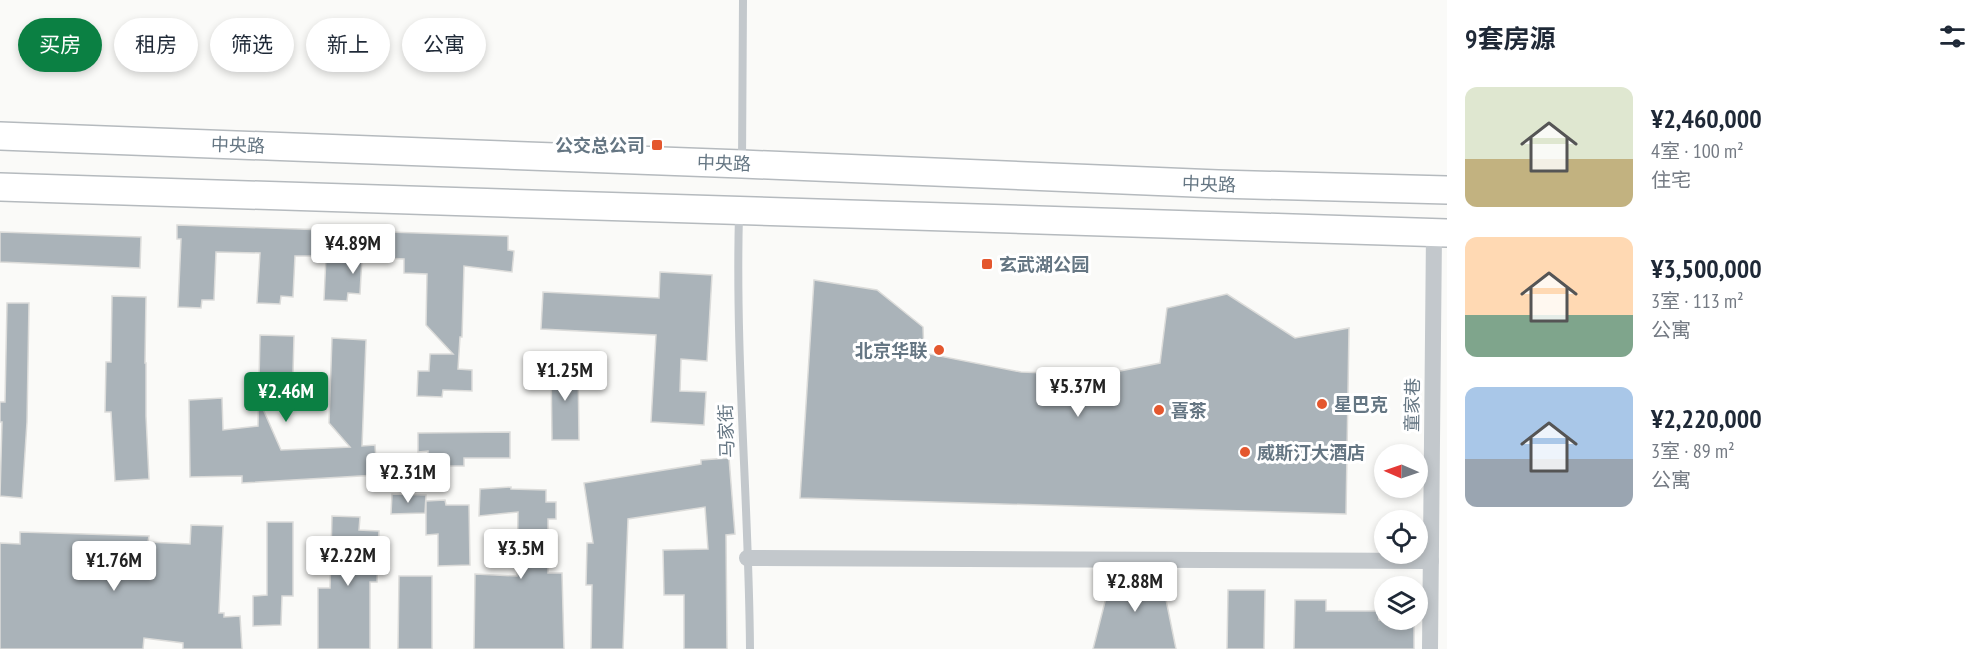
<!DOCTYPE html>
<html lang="zh">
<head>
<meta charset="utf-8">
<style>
  body { margin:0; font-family:"PT Sans Narrow","Noto Sans SC",sans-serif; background:#f6f6f7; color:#1f2937; height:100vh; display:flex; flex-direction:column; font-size:22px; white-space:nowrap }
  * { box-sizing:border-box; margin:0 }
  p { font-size:20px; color:#747a83 }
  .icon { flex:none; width:33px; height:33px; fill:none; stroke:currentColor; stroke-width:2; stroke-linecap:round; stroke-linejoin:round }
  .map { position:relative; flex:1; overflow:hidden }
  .sheet { display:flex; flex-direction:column; background:#fff; width:540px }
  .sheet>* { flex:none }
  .guide { position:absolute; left:18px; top:18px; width:570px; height:54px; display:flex; gap:12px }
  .needle { width:39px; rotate:272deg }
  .buttons { position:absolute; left:1374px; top:444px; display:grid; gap:12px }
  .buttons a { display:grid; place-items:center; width:54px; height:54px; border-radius:50%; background:#fff; box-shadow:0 3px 9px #0003; font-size:30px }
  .price { position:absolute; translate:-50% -51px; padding:0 14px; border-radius:6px; background:#fff; color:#222; font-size:20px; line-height:39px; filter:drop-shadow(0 2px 3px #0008) }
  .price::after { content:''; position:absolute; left:50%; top:36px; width:18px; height:14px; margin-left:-9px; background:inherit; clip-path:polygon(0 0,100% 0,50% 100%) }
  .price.on { background:#0b8043; color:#fff }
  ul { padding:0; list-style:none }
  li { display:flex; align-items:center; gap:18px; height:150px; padding:0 18px }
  li span { display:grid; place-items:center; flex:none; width:168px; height:120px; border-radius:12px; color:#555 }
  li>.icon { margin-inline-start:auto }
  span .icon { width:72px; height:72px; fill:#fffc; stroke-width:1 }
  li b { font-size:26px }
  h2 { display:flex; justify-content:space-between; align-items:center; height:72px; padding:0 18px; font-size:26px }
  .tag { padding:0 21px; border-radius:27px; background:#fff; box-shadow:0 3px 9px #0003; font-size:21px; line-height:54px }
  .tag.on { background:#0b8043; color:#fff }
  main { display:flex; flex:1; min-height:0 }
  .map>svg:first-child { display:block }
  .building { fill:#aab3b9; stroke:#dcdcda; stroke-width:1.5 }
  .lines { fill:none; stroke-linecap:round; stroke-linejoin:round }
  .primary-casing { stroke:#b5babe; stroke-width:30 }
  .lane { stroke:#c3c8cc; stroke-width:8 }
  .street { stroke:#c3c8cc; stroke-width:16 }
  .primary { stroke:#fff; stroke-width:27 }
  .poi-dot { fill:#e4572e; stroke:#fff; stroke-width:2 }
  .labels { text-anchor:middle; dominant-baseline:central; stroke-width:6; stroke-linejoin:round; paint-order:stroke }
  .street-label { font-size:18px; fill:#657683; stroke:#fff }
  .poi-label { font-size:18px; font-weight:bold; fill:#657683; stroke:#fff; text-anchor:start }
</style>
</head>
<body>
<main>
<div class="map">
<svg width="1447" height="649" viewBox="0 0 1447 649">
  <rect width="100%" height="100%" fill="#fafaf8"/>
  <g class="building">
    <path d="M 177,225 L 508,236 L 508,250 L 514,251 L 512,272 L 464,266 L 462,337 L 460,337 L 458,369 L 472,370 L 472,391 L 443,390 L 442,397 L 417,396 L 418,371 L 429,371 L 430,354 L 453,354 L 426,325 L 427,274 L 404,273 L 404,259 L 362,257 L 360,294 L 348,293 L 347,301 L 324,300 L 326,256 L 295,256 L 293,297 L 281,296 L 280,304 L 257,303 L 260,253 L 216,252 L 214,300 L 202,300 L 201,308 L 178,307 L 181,239 L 177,239 Z"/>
    <path d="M 0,232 L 141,237 L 140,268 L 0,262 Z"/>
    <path d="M 660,272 L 712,275 L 707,361 L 681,359 L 680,391 L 706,392 L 704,425 L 651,422 L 656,335 L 541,329 L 543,292 L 659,298 Z"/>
    <path d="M 814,280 L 877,290 L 923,327 L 924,353 L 1021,372 L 1100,375 L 1160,363 L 1167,308 L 1227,294 L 1295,338 L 1349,328 L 1346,514 L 800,498 Z"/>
    <path d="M 112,296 L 146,297 L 145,363 L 146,363 L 146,416 L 149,479 L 115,481 L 111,412 L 105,412 L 106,362 L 111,362 Z"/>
    <path d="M 7,303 L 29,303 L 27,422 L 22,498 L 0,496 L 2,422 L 0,422 L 0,402 L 5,402 Z"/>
    <path d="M 260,335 L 294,336 L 292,410 L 263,409 L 281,450 L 350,447 L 329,423 L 332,338 L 366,340 L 362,446 L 375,445 L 377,475 L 242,483 L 242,476 L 190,477 L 189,400 L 222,398 L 223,430 L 258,426 Z"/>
    <path d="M 551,364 L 578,364 L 579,440 L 552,440 Z"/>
    <path d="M 510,432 L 510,458 L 464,458 L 464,466 L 428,466 L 428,451 L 418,452 L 418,433 Z"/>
    <path d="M 729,458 L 735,534 L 726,535 L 727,649 L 684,649 L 684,595 L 664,595 L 663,550 L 708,549 L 705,507 L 628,519 L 623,649 L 591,649 L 592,585 L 586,585 L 587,543 L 593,543 L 584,483 L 701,464 L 701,460 Z"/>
    <path d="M 511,487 L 511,489 L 546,490 L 546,502 L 556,502 L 556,519 L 548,519 L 548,573 L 562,573 L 564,649 L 474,649 L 475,574 L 517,576 L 518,512 L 479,516 L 480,489 Z"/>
    <path d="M 392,494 L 426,495 L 425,513 L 391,514 Z"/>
    <path d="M 445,500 L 446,505 L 469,505 L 470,565 L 438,566 L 438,534 L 426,535 L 426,501 Z"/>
    <path d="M 332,516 L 360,517 L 359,530 L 379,531 L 377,582 L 370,582 L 370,649 L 318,649 L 318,588 L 330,588 Z"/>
    <path d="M 267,522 L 293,522 L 293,596 L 282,596 L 281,625 L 253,626 L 253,596 L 267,595 Z"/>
    <path d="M 191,525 L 223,526 L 219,613 L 224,613 L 224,617 L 240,616 L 242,649 L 183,649 L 183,643 L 144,638 L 143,649 L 0,649 L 0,543 L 20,544 L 20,532 L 149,536 L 148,542 L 190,544 Z"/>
    <path d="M 1113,570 L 1160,570 L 1176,649 L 1093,649 Z"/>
    <path d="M 399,576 L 432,576 L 432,649 L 398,649 Z"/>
    <path d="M 1228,590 L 1265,590 L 1264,649 L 1227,649 Z"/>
    <path d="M 1295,600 L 1326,600 L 1326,611 L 1379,611 L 1379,620 L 1414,620 L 1414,649 L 1294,649 Z"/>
  </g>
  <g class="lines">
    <defs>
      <g id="primary">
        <path d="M 0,136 L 742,164 L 1218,184 L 1447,190"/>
        <path d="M 0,187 L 1447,233"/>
      </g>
    </defs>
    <use href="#primary" class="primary-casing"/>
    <g class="lane">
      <path d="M 742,162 L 743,0"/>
      <path d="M 739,215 C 735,359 749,504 750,649"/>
    </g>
    <g class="street">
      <path d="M 747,558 L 1431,561"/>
      <path d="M 1430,649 L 1434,233"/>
    </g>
    <use href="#primary" class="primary"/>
  </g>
  <g class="poi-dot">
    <rect x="651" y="139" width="12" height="12" rx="3"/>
    <rect x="981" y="258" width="12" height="12" rx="3"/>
    <circle cx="939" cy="350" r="6"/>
    <circle cx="1322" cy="404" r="6"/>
    <circle cx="1159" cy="410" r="6"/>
    <circle cx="1245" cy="452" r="6"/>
  </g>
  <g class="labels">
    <g class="street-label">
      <text transform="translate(238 145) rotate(2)">中央路</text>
      <text transform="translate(724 163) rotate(2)">中央路</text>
      <text transform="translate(1209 184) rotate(2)">中央路</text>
      <text transform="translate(1412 405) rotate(-89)">童家巷</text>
      <text transform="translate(726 431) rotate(-92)">马家街</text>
    </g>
    <g class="poi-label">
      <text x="645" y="145" text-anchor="end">公交总公司</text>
      <text x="999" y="264">玄武湖公园</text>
      <text x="927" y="350" text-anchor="end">北京华联</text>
      <text x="1334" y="404">星巴克</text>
      <text x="1171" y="410">喜茶</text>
      <text x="1257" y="452">威斯汀大酒店</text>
    </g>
  </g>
</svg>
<div class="buttons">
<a><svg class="needle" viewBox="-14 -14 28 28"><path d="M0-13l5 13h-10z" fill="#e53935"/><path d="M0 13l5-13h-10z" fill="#747a83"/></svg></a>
<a><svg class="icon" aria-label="locate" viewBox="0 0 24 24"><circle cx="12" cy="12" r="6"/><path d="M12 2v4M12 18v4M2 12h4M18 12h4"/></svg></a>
<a><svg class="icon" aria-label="layers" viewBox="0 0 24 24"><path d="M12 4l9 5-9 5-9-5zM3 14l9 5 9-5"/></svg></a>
</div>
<b class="price" style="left:353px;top:275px">¥4.89M</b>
<b class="price" style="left:565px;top:402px">¥1.25M</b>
<b class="price" style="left:1078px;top:418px">¥5.37M</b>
<b class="price on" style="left:286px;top:423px">¥2.46M</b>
<b class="price" style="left:408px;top:504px">¥2.31M</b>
<b class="price" style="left:521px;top:580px">¥3.5M</b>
<b class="price" style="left:348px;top:587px">¥2.22M</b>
<b class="price" style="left:114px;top:592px">¥1.76M</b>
<b class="price" style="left:1135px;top:613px">¥2.88M</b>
<div class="guide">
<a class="tag on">买房</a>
<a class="tag">租房</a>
<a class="tag">筛选</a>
<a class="tag">新上</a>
<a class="tag">公寓</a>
</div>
</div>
<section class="sheet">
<h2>9套房源<svg class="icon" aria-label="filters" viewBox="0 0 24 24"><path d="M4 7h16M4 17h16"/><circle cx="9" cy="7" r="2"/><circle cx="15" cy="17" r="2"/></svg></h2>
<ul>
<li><span style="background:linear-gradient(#dfe7d0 60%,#c2b280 0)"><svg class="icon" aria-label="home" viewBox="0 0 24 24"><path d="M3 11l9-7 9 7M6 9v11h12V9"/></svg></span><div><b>¥2,460,000</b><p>4室 · 100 m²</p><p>住宅</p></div></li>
<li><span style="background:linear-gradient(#ffd9b3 65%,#7fa58c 0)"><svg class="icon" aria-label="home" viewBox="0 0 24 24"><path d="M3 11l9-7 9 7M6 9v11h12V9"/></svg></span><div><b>¥3,500,000</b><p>3室 · 113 m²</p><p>公寓</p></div></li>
<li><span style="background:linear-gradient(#a9c7e8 60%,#9aa5b1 0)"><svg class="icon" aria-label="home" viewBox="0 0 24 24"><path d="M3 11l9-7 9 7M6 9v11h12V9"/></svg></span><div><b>¥2,220,000</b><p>3室 · 89 m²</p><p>公寓</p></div></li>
</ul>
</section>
</main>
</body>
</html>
